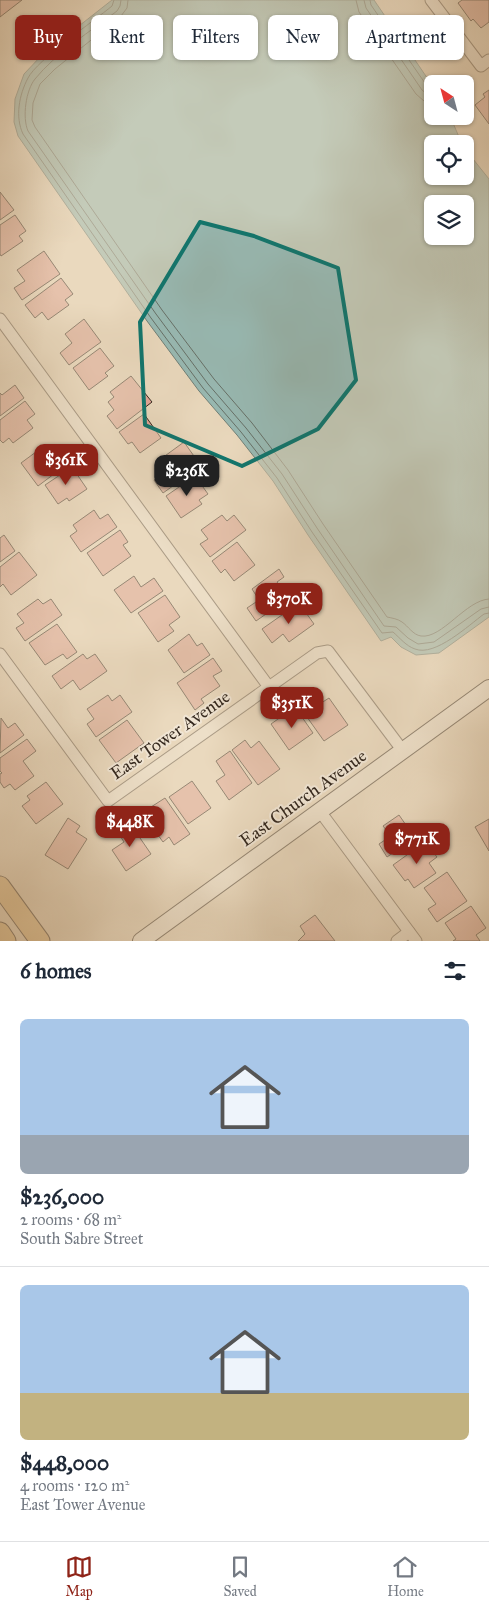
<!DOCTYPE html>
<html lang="en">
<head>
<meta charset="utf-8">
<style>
  body { margin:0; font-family:"IM FELL Great Primer",serif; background:#f2f2f3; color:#1f2937; height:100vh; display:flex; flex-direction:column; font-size:19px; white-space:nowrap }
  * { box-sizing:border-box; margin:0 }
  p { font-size:16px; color:#747a83 }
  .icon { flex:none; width:28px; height:28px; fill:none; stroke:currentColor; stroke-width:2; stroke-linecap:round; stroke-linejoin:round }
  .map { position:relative; height:941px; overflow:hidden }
  .panel { display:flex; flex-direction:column; background:#fff; flex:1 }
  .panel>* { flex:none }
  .banner { position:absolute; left:15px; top:15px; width:460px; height:45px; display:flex; gap:10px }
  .needle { width:32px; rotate:324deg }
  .tools { position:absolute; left:424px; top:75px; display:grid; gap:10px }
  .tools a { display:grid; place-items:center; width:50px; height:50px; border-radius:8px; background:#fff; box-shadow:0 1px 4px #0004; font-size:25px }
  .price { position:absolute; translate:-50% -42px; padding:0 11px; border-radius:10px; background:#8f2418; color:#fff; font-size:16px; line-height:32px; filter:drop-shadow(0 1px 2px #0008) }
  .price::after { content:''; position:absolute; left:50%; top:30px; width:15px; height:11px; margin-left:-8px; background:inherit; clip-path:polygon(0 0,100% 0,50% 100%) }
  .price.selected { background:#222; color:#fff }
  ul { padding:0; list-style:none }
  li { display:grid; align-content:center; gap:10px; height:265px; padding:0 20px }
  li+li { border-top:1px solid #e0e1e3 }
  li span { display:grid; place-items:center; height:155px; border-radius:8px; color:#555 }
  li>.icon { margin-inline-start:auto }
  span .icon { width:90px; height:90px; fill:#fffc; stroke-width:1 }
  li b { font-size:21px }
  h2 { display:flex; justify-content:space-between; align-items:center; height:60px; padding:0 20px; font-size:21px }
  .tag { padding:0 18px; border-radius:8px; background:#fff; box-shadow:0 1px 4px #0004; font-size:18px; line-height:45px }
  .tag.selected { background:#8f2418; color:#fff }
  .tab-bar { display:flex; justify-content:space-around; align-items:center; height:70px; border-top:1px solid #e0e1e3; background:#fff; font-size:14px; color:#747a83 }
  .tab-bar a { display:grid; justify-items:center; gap:2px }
  .tab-bar .selected { color:#8f2418 }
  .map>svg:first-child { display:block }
  .water { fill:#98bab4; stroke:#708078; fill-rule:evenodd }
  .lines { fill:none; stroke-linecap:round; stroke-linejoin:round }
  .shore { stroke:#667169; stroke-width:1 }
  .building { fill:#e3a698; stroke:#34281e }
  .street-casing { stroke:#625446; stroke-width:13 }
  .secondary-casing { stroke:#34281e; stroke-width:18 }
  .primary-casing { stroke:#34281e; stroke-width:21 }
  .street { stroke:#f1e6d5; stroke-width:11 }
  .secondary { stroke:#f1e6d5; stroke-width:16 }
  .primary { stroke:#e5bc7f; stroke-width:19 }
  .marked { fill:none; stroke:#0f766e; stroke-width:4; stroke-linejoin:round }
  .labels { text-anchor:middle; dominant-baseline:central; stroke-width:4; stroke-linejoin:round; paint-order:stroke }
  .street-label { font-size:18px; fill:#34281e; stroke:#f1e6d5 }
</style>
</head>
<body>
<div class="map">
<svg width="489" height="941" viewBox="0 0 489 941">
  <rect width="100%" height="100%" fill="#ead9be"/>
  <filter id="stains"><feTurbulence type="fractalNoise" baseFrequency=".004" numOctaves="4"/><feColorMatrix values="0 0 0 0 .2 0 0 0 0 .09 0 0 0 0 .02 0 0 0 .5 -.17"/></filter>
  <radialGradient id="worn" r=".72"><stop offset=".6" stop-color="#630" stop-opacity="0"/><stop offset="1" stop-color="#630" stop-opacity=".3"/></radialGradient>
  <path class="water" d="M 112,0 L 374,0 L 432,85 L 432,116 L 450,116 L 462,144 L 432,144 L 432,176 L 465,176 L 465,149 L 489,179 L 489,617 L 439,653 L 416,655 L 401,647 L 391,637 L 381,641 L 308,535 L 273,481 L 237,435 L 199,391 L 147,321 L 18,136 L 14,122 L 15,99 L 24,74 L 42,55 ZM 432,204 L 465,204 L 465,236 L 432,236 Z"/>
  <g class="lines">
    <g class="shore">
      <path d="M 114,0 L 112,6 C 94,21 37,60 28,78 C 19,95 15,117 23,134 L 151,318 L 203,388 L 241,432 L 277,478 L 312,532 L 382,633 L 393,632 C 400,638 406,646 415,649 C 435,657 469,625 484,614 L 489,613"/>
      <path d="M 121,0 L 120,6 L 117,11 C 92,30 55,54 35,79 C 26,90 22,117 28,131 L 156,314 L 208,384 L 246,428 L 282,474 L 317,528 L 384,626 L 396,627 L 408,638 L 418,644 L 434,642 L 481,609 L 489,607"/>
      <path d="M 128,0 L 127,8 L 121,16 L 55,69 L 40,84 L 33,103 L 32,120 L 35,127 L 162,310 L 214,379 L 252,423 L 288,470 L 323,524 L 387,617 C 392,618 398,619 402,622 C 408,626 413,635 421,636 C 442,639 466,600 489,599"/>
      <path d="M 356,0 L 359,12 L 416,94 L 424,101 L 432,103"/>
      <path d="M 364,0 L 366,8 L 422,90 L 427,94 L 432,95"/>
      <path d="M 370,0 L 371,5 L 427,86 L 432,89"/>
    </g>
  </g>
  <g class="building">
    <path d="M 0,0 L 22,0 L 0,17 Z"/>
    <path d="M 462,0 L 489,0 L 489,22 L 481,28 L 473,19 L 471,21 L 458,3 Z"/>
    <path d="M 489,90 L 489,124 L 475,105 L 485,97 L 483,94 Z"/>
    <path d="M 0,192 L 14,210 L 0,220 Z"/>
    <path d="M 15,215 L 26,231 L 19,236 L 23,241 L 1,256 L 0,254 L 0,225 Z"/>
    <path d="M 44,251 L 60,274 L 22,300 L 14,288 L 25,281 L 17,270 Z"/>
    <path d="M 61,278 L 73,294 L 65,300 L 69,305 L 48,320 L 42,312 L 35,318 L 25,305 Z"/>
    <path d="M 84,319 L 101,342 L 69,365 L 60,353 L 72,343 L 65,334 Z"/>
    <path d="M 100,348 L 114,366 L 105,373 L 108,376 L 89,390 L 73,368 Z"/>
    <path d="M 131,376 L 152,402 L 117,429 L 107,416 L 114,410 L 108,402 L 114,397 L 110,392 Z"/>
    <path d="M 15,385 L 24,398 L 0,416 L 0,393 L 2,395 Z"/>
    <path d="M 25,401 L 35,414 L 27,420 L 33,428 L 13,443 L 9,438 L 3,443 L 0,440 L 0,420 Z"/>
    <path d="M 144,414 L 161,438 L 140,453 L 132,442 L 128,444 L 119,432 Z"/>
    <path d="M 184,442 L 201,466 L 163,493 L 154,480 L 166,472 L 158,461 Z"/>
    <path d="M 40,449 L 48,459 L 60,450 L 70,462 L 38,486 L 21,463 Z"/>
    <path d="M 72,467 L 87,489 L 69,501 L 67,498 L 58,504 L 45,485 Z"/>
    <path d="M 195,476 L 208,494 L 199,500 L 202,504 L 181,518 L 166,496 Z"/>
    <path d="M 94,510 L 100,519 L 108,514 L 117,527 L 81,552 L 70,536 L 77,531 L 73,525 Z"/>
    <path d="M 222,515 L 227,521 L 234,515 L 246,530 L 210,557 L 200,544 L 208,539 L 201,530 Z"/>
    <path d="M 120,530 L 128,542 L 123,545 L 131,556 L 103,576 L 87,553 Z"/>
    <path d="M 4,535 L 15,551 L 0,562 L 0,538 Z"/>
    <path d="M 237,542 L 255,565 L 234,581 L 225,569 L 221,573 L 212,561 Z"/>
    <path d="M 19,552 L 37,575 L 11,595 L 3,584 L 0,587 L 0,567 Z"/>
    <path d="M 279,569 L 284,577 L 277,582 L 289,598 L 256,621 L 247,608 L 259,600 L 252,589 Z"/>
    <path d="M 134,576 L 141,587 L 154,578 L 163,591 L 131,613 L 114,590 Z"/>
    <path d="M 165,595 L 180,617 L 169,625 L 174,631 L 158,642 L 138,613 Z"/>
    <path d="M 38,599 L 43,604 L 51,599 L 62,615 L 25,641 L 16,628 L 24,623 L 17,614 Z"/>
    <path d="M 299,603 L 314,624 L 289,642 L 283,634 L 272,643 L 262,629 Z"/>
    <path d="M 57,624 L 77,652 L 67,659 L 63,654 L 45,665 L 29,643 Z"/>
    <path d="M 189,634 L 197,646 L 202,643 L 210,655 L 184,673 L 168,650 Z"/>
    <path d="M 83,654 L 87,659 L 95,654 L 107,671 L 80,690 L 73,680 L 61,689 L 52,676 Z"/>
    <path d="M 213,658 L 222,671 L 213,676 L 220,686 L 201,699 L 204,703 L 195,710 L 177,683 Z"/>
    <path d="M 310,693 L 318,705 L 329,698 L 348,725 L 324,741 L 297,703 Z"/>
    <path d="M 108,695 L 112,701 L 120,695 L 132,712 L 96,737 L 87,724 L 94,719 L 87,709 Z"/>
    <path d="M 295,707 L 313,733 L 289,750 L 271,724 Z"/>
    <path d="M 1,718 L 8,728 L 15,723 L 24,735 L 0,753 Z"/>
    <path d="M 127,720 L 144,743 L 116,763 L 99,740 Z"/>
    <path d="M 27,739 L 36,751 L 23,761 L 34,776 L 15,790 L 10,784 L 4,788 L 0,782 L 0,774 L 2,773 L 0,771 L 0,758 Z"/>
    <path d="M 245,740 L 251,748 L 259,741 L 280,769 L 258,785 L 232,750 Z"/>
    <path d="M 230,751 L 252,783 L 229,800 L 216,781 L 225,775 L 216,761 Z"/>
    <path d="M 192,781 L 211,808 L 188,824 L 169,797 Z"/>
    <path d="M 46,782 L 63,804 L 36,824 L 22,806 L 30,800 L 27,796 Z"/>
    <path d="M 165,798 L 190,834 L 174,845 L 169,837 L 163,842 L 148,821 L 157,815 L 151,807 Z"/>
    <path d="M 399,815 L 415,838 L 387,857 L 379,844 L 391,836 L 383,826 Z"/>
    <path d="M 68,818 L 80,826 L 76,832 L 87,839 L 68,869 L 45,855 Z"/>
    <path d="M 489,819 L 489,851 L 475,827 Z"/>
    <path d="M 129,822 L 151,854 L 126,871 L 112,850 L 124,842 L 117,831 Z"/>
    <path d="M 425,842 L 437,857 L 429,863 L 436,873 L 414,888 L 408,879 L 405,881 L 393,865 Z"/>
    <path d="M 447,872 L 467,901 L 437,922 L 428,909 L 436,904 L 424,888 Z"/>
    <path d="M 471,906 L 486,928 L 476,935 L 480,941 L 453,941 L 456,939 L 445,923 Z"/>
    <path d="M 315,915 L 335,941 L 298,941 L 305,934 L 300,926 Z"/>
  </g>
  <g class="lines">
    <defs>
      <g id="street">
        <path d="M 431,0 L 481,66 L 489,60"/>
        <path d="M 0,319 L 269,687"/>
        <path d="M 0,654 L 108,801 L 317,653 L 328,651 L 403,751"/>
        <path d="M 319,810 L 416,941"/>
        <path d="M 397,941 L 409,932"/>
      </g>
      <path id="secondary" d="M 141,941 L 489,688"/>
      <g id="primary">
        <path d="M 0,886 L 40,941"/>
        <path d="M 0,932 L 6,941"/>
      </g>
    </defs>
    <use href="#street" class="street-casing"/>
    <use href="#secondary" class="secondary-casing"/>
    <use href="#primary" class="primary-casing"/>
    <use href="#street" class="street"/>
    <use href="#secondary" class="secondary"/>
    <use href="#primary" class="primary"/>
  </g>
  <path d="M0 0H489V941H0ZM 200,222 L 254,236 L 338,268 L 356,380 L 318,429 L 242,466 L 145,425 L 140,322 Z" fill="#ead9be" fill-opacity=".55" fill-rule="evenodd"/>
  <path class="marked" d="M 200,222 L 254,236 L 338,268 L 356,380 L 318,429 L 242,466 L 145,425 L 140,322 Z"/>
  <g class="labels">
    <g class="street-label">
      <text transform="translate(170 735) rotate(-35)">East Tower Avenue</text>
      <text transform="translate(303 798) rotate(-36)">East Church Avenue</text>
    </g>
  </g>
  <rect width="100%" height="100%" filter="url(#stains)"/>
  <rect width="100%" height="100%" fill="url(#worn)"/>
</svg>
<div class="tools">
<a><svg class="needle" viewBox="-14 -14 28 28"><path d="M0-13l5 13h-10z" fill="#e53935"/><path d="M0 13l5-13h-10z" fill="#747a83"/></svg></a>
<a><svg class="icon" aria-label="locate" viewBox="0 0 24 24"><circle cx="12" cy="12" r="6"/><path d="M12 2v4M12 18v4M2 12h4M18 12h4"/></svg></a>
<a><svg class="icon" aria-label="layers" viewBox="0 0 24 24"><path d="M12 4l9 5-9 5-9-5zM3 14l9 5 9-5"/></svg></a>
</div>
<b class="price" style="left:66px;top:486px">$361K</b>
<b class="price selected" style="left:187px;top:497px">$236K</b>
<b class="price" style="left:289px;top:625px">$370K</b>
<b class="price" style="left:292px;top:729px">$351K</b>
<b class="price" style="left:130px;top:848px">$448K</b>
<b class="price" style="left:417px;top:865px">$771K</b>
<div class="banner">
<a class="tag selected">Buy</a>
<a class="tag">Rent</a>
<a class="tag">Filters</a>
<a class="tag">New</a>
<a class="tag">Apartment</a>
</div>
</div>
<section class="panel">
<h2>6 homes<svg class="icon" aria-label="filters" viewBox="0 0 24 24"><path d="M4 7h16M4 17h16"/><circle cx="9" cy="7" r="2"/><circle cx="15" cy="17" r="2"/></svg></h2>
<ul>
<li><span style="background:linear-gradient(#a9c7e8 75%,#9aa5b1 0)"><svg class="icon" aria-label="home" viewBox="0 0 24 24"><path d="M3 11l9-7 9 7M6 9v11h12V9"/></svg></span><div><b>$236,000</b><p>2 rooms · 68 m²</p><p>South Sabre Street</p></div></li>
<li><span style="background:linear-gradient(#a9c7e8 70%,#c2b280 0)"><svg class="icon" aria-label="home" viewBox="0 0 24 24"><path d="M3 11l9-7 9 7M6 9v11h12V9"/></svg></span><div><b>$448,000</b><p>4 rooms · 120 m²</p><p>East Tower Avenue</p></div></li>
</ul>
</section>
<nav class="tab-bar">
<a class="selected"><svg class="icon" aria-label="map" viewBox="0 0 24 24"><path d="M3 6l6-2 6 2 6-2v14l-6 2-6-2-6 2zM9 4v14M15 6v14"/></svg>Map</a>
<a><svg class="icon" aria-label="saved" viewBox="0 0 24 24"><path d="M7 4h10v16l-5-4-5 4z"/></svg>Saved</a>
<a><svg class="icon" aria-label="home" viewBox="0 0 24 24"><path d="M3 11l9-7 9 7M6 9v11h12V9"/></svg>Home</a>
</nav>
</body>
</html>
